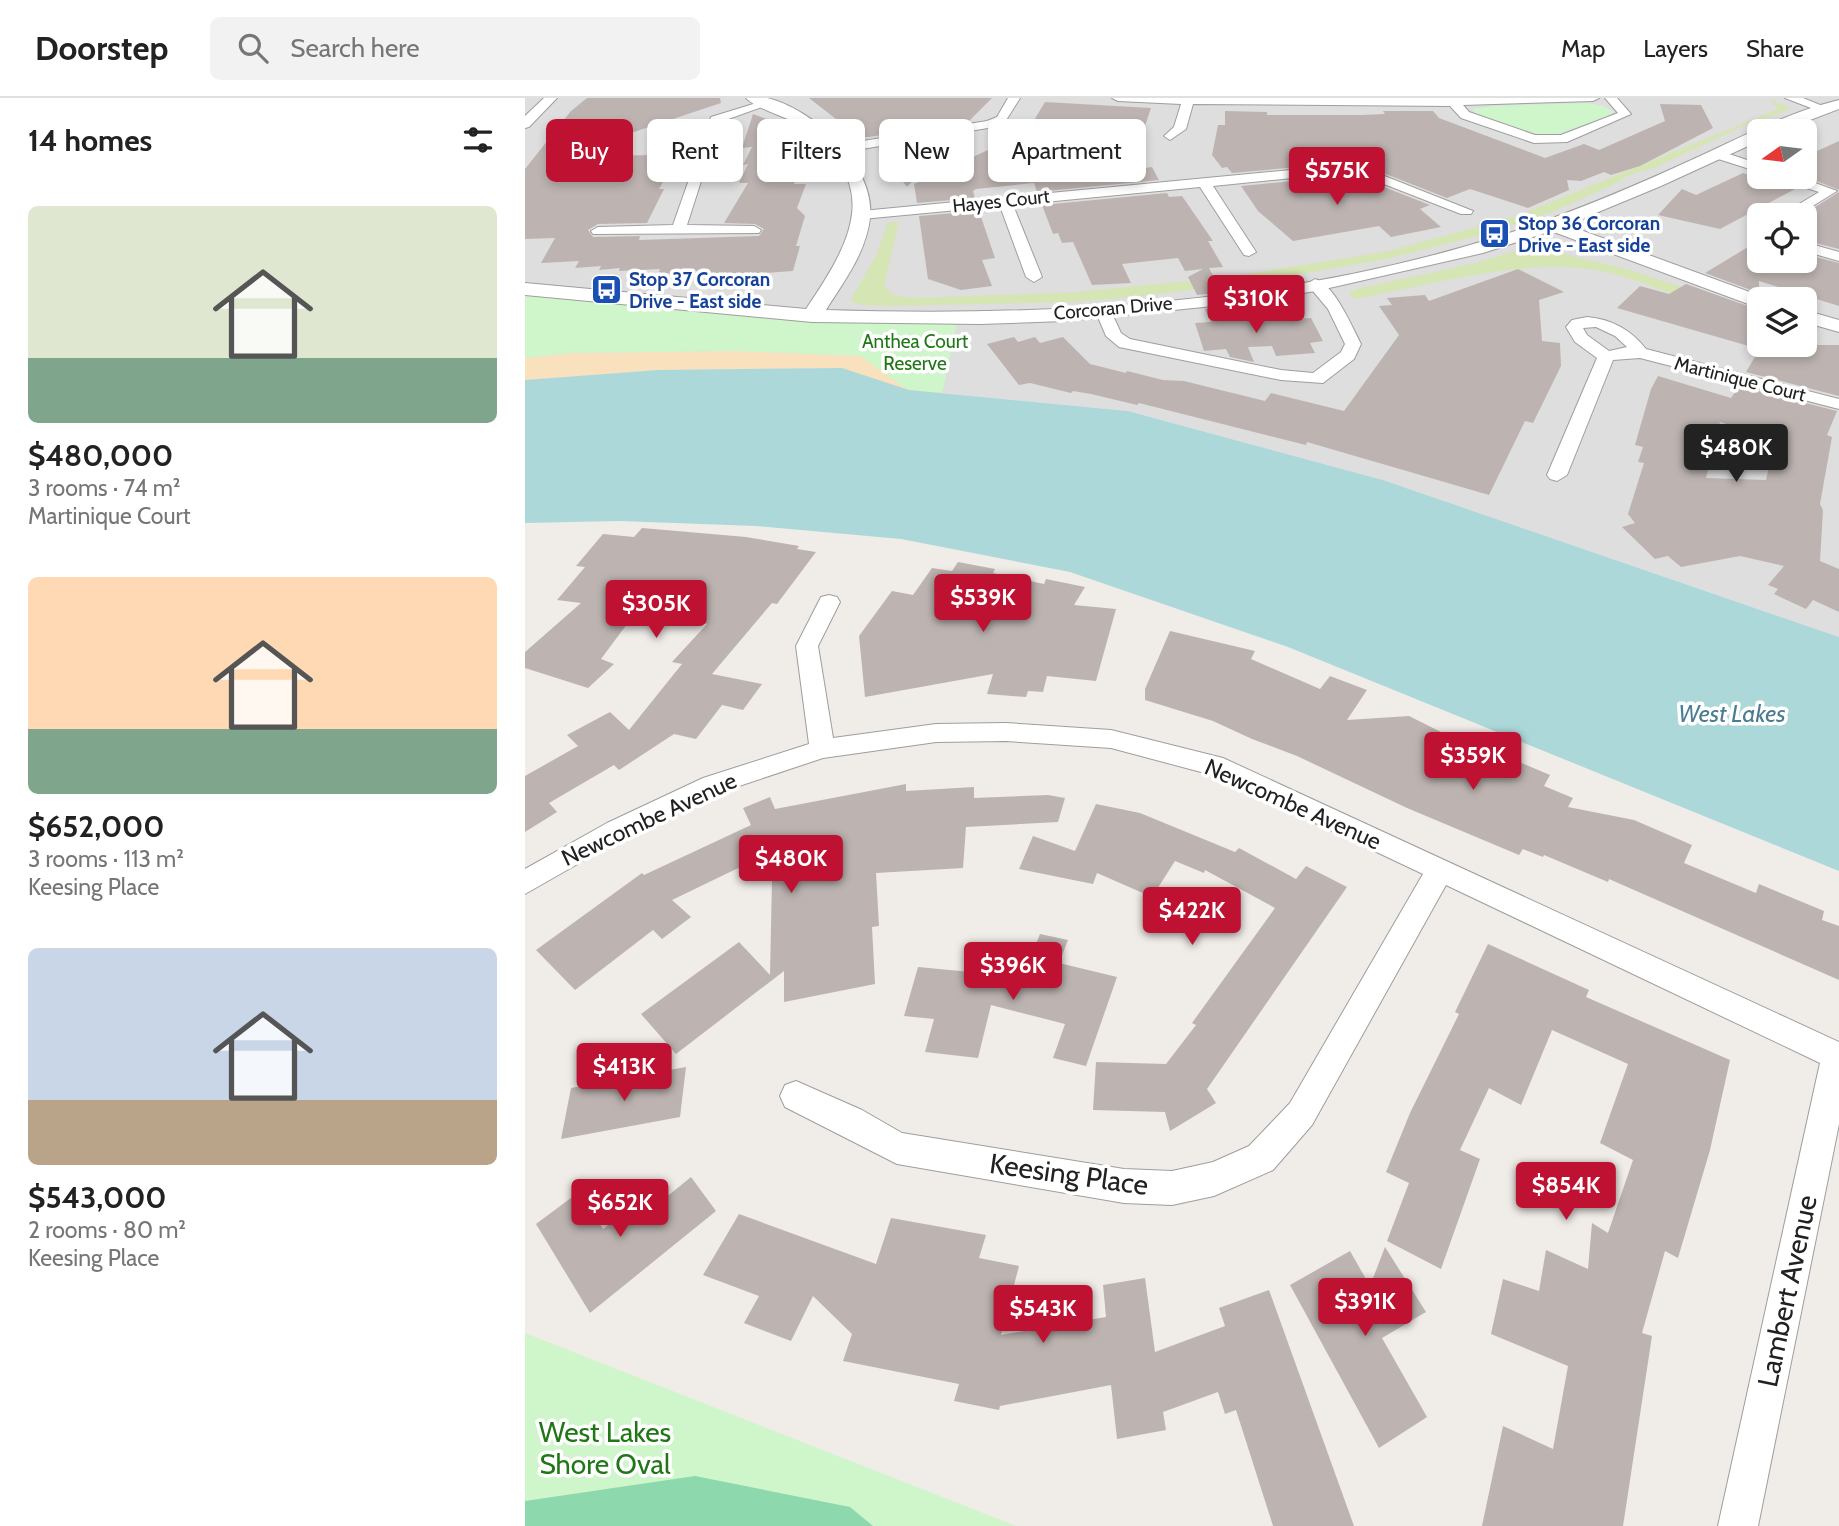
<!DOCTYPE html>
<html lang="en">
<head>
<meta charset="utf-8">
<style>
  body { margin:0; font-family:Cabin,sans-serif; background:#f2f2f2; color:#222; height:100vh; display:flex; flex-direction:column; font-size:26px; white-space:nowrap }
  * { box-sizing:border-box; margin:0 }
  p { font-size:23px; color:#767676 }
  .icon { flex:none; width:38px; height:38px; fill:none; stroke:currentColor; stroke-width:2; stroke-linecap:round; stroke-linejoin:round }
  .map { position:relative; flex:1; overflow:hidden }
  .panel { display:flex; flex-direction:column; background:#fff; width:525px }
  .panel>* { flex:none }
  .banner { position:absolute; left:21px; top:21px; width:665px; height:63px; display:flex; gap:14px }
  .needle { width:46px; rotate:256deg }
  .controls { position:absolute; left:1222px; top:21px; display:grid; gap:14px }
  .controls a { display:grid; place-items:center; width:70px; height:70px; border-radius:10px; background:#fff; box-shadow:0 4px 10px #0003; font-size:35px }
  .price { position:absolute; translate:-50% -60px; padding:0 16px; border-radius:7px; background:#bf1233; color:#fff; font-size:23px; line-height:46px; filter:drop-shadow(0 2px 4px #0008) }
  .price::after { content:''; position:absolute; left:50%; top:42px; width:21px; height:16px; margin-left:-10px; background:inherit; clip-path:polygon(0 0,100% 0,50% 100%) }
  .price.active { background:#222; color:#fff }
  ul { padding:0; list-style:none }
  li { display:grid; align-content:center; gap:14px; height:371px; padding:0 28px }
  li span { display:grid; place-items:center; height:217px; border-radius:10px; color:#555 }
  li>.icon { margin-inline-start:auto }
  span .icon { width:126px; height:126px; fill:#fffc; stroke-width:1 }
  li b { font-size:30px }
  h2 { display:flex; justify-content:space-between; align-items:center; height:84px; padding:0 28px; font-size:30px }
  .pill { padding:0 24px; border-radius:10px; background:#fff; box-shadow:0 4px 10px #0003; font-size:24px; line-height:63px }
  .pill.active { background:#bf1233; color:#fff }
  header { display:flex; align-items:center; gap:42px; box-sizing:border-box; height:98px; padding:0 35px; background:#fff; border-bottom:2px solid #e0e0e0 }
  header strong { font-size:33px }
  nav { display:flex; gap:38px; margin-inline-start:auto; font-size:24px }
  .search { width:490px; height:63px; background:#f2f2f2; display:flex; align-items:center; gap:18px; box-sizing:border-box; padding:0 24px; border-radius:10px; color:#767676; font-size:26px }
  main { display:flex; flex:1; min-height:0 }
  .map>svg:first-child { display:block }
  .residential { fill:#dedede; fill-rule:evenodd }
  .grass { fill:#d5e5b3 }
  .sand { fill:#f9e1bd }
  .park { fill:#cff5ca }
  .pitch { fill:#8dd8ad }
  .water { fill:#add8da }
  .building { fill:#bdb4b1; fill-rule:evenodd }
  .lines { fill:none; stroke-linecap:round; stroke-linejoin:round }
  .minor-casing { stroke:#9e9e9e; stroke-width:2 }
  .tertiary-casing { stroke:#9e9e9e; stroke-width:2 }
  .minor { fill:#fff; fill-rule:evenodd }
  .tertiary { fill:#fff; fill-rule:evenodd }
  .labels { text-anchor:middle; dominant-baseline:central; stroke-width:7; stroke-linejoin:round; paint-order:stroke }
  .far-street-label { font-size:19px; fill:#212121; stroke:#fff }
  .far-transit-label { font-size:19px; font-weight:bold; fill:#164399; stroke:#fff; text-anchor:start }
  .far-park-label { font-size:19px; fill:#207716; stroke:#fff }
  .street-label { font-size:23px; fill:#212121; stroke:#fff }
  .water-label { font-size:24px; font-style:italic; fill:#4a7c92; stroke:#fff }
  .near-street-label { font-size:28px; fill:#212121; stroke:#fff }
  .near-park-label { font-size:28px; fill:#207716; stroke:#fff }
</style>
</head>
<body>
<header>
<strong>Doorstep</strong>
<div class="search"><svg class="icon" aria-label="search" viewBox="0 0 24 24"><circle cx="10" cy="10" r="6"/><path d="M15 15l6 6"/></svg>Search here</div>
<nav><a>Map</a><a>Layers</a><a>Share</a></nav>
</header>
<main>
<section class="panel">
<h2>14 homes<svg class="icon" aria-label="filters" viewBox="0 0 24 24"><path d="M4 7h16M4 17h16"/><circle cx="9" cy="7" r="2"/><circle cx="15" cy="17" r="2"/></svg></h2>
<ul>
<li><span style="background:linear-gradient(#dfe7d0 70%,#7fa58c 0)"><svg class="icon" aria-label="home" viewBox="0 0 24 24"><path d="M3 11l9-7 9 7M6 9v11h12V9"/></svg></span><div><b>$480,000</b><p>3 rooms · 74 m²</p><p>Martinique Court</p></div></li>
<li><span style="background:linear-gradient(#ffd9b3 70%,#7fa58c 0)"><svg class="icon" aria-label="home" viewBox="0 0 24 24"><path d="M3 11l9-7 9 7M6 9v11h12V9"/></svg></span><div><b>$652,000</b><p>3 rooms · 113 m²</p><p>Keesing Place</p></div></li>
<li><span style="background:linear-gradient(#c9d6e8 70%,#b9a48a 0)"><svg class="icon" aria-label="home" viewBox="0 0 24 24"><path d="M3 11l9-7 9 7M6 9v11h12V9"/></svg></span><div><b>$543,000</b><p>2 rooms · 80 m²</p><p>Keesing Place</p></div></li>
</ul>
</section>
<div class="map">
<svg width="1314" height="1428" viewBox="0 0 1314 1428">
  <rect width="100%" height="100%" fill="#f0ece8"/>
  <path class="residential" d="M 0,0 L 1314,0 L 1314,539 L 858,382 L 603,313 L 383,292 L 316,270 L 133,272 L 0,282 ZM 1234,33 L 1279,33 L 1279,79 L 1234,79 ZM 1234,117 L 1279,117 L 1279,163 L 1234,163 ZM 1234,201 L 1279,201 L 1279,247 L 1234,247 Z"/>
  <g class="grass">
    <path d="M 1245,1 L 1266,11 L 1218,28 L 1129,70 L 1104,77 L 1088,87 L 1029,113 L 957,137 L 861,161 L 753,180 L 612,199 L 548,204 L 367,208 L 337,207 L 325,203 L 352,156 L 363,124 L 374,124 L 359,188 L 368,197 L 391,200 L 553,194 L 702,179 L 860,154 L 995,117 L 1253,11 Z"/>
    <path d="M 1023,143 L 1043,157 L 1102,171 L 1162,191 L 1167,204 C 1134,191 1100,176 1064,171 C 984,162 907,187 829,201 L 824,195 L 831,191 L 951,165 Z"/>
  </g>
  <path class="sand" d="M 211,253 L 336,258 L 383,292 L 316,270 L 133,272 L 0,282 L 0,260 L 47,255 Z"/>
  <g class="park">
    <path d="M 1063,5 L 1078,8 L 1087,13 L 1087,17 L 1029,37 L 1018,38 L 953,17 L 947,11 L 968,8 Z"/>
    <path d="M 0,191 L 287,218 L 433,220 L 417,296 L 383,292 L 335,258 L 211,253 L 47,255 L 0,260 Z"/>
    <path d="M 0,1235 L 491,1428 L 0,1428 Z"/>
  </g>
  <path class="pitch" d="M 170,1378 L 325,1409 L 348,1428 L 0,1428 L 0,1403 Z"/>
  <path class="water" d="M 317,270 L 384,292 L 603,313 L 858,382 L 1314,539 L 1314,773 L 763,549 L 545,474 L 376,441 L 231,428 L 94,423 L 0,425 L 0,282 L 133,272 Z"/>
  <g class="building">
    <path d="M 62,0 L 195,0 L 196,5 L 31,60 L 154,56 L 134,91 L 139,91 L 122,125 L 73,126 L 63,132 L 68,139 L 115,138 L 114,142 L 234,138 L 239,131 L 230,126 L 199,125 L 223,85 L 214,85 L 223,66 L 218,67 L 227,49 L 217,50 L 228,16 L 275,33 L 282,38 L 256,79 L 271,79 L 269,86 L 281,86 L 272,110 L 280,118 L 271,148 L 275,148 L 268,173 L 168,180 L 170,174 L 133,176 L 135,171 L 94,173 L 95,170 L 74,172 L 76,168 L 50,170 L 54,163 L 16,165 L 30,140 L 0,141 L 0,71 L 46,13 Z"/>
    <path d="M 284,0 L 467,0 L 444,23 L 344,39 L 334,39 Z"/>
    <path d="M 520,4 L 626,10 L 614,46 L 620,56 L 614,71 L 627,69 L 634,82 L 512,94 L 509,85 L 451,91 L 448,93 L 450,100 L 392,105 L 389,86 L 502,34 Z"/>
    <path d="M 1135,6 L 1176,7 L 1188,30 L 1115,68 L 1086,77 L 1079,74 L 1056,83 L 1042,82 L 1044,92 L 1003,110 L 945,91 L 922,100 L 830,64 L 707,75 L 702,69 L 697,70 L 687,57 L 693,27 L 700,27 L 700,13 L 742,14 L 742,17 L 836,17 L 860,16 L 858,13 L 908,13 L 914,20 L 1020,60 L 1059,46 L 1074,52 L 1140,23 Z"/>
    <path d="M 430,38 L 382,89 L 353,51 Z"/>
    <path d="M 1314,43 L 1314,92 L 1279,78 L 1279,59 Z"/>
    <path d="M 1218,75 L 1233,80 L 1253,79 L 1255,85 L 1272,90 L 1195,131 L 1133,117 L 1157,91 L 1171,97 Z"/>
    <path d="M 828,77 L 905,107 L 895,111 L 916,129 L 866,139 L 854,128 L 768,143 L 733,113 L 716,88 Z"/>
    <path d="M 1314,94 L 1314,151 L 1279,142 L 1279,116 Z"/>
    <path d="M 642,95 L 644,99 L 657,98 L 688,143 L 683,143 L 698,169 L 684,170 L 697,194 L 672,197 L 663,179 L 678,171 L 660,173 L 653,160 L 597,166 L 606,185 L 567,187 L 548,144 L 537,145 L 533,135 L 528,136 L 517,107 Z"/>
    <path d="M 454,113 L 470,160 L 457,162 L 467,188 L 436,192 L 403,181 L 394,118 Z"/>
    <path d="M 1223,149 L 1234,153 L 1234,163 L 1263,163 L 1279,168 L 1279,156 L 1314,165 L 1314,208 L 1234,183 L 1234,195 L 1180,175 Z"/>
    <path d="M 993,171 L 1039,194 L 1014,202 L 1017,243 L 1035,245 L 1036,268 L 1008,325 L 1000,323 L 964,397 L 782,344 L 781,347 L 614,305 L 612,307 L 566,296 L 548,293 L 546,295 L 505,285 L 494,287 L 462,246 L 489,239 L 493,244 L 510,239 L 515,245 L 538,239 L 565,266 L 601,275 L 602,273 L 638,282 L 659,283 L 740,303 L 746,295 L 819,313 L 874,237 L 854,208 L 867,207 L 862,200 L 900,197 L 904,203 Z"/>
    <path d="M 1161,186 L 1234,212 L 1234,251 L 1092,210 L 1115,188 L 1144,196 Z"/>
    <path d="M 705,209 L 713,223 L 786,220 L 798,243 L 785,245 L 790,255 L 751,258 L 747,248 L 723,249 L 729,264 L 705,259 L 701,251 L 679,253 L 670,225 L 686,224 L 680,211 Z"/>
    <path d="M 1237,247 L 1314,247 L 1314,298 L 1221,274 Z"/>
    <path d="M 1133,278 L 1206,300 L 1214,288 L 1312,313 L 1302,337 L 1307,339 L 1295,406 L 1298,412 L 1295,463 L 1314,471 L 1314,514 L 1288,502 L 1281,511 L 1249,496 L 1253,491 L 1243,487 L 1259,468 L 1215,458 L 1156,469 L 1143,458 L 1130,461 L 1097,429 L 1110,425 L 1103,416 L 1119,365 L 1113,364 L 1118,349 L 1110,347 L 1126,291 ZM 1195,324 L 1250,341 L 1241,382 L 1181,380 Z"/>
    <path d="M 117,430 L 221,439 L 274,448 L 272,451 L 291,454 L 252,506 L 247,505 L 187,576 L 237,586 L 218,612 L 197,607 L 171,641 L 149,636 L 94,672 L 89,667 L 24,705 L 32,714 L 0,734 L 0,678 L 53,648 L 42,637 L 85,614 L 104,632 L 157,566 L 147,564 L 182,526 L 114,510 L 76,561 L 89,566 L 63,590 L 0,570 L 0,554 L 56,505 L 32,502 L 60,469 L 51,468 L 78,436 L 109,439 Z"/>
    <path d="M 433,464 L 470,471 L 468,475 L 519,486 L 521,481 L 560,489 L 549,507 L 591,511 L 571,583 L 522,578 L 518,594 L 503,593 L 501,599 L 462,596 L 468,576 L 340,599 L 334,538 L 367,493 L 388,497 L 407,470 L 427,473 Z"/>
    <path d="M 645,533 L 730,553 L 726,561 L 795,591 L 805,578 L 842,592 L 822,622 L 884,618 L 918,635 L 911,643 L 961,665 L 968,653 L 1025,677 L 1019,688 L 1048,700 L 1043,709 L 1109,722 L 1167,747 L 1159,765 L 1231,795 L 1234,786 L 1299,813 L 1297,822 L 1314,828 L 1314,882 L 1084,781 L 1083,784 L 1019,757 L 1018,759 L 998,751 L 994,757 L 882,710 L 772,658 L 727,641 L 688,623 L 620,602 L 620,591 Z"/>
    <path d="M 381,686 L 381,693 L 449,689 L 449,700 L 523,697 L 540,700 L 533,724 L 441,729 L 438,770 L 351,775 L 354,828 L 347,829 L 350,886 L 259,904 L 259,873 L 151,956 L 116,916 L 214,844 L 245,877 L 247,781 L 238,783 L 234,760 L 147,802 L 166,819 L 137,841 L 128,832 L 50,892 L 11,852 L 117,775 L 119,777 L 226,727 L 218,710 L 245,699 L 250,711 Z"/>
    <path d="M 571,706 L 615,715 L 710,754 L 714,750 L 771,781 L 781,768 L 822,789 L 682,991 L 691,1005 L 645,1033 L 640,1014 L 568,1012 L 571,964 L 641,966 L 671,927 L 667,925 L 750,810 L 680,772 L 679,775 L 650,763 L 627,799 L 572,775 L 568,786 L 494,771 L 508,738 L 550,753 Z"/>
    <path d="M 515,836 L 543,842 L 534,865 L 592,879 L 561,968 L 528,960 L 540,926 L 466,907 L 453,960 L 400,954 L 409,921 L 379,918 L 393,869 L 498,879 Z"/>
    <path d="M 963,846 L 1064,892 L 1061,899 L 1205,962 L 1185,1052 L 1153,1160 L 1140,1153 L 1117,1235 L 1127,1238 L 1098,1428 L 957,1428 L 978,1328 L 1028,1351 L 1043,1268 L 966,1236 L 978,1181 L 1014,1193 L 1021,1152 L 1063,1171 L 1067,1125 L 1083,1135 L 1108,1062 L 1075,1045 L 1103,966 L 1027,932 L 996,1007 L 964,990 L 935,1052 L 955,1061 L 916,1171 L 862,1143 L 884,1085 L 861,1074 L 885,1015 L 934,916 L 930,914 Z"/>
    <path d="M 161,969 L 155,1019 L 36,1041 L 46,990 Z"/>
    <path d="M 166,1079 L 191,1113 L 65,1215 L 11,1126 L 54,1094 L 78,1131 L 131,1091 L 139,1101 Z"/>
    <path d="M 214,1116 L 351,1166 L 366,1120 L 461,1137 L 454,1160 L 494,1168 L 476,1237 L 581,1219 L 578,1187 L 620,1180 L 630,1254 L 700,1228 L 694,1210 L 744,1192 L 829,1428 L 748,1428 L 711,1312 L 700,1316 L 693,1294 L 638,1314 L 641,1332 L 592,1341 L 586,1287 L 475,1308 L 474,1312 L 429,1303 L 434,1286 L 318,1263 L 327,1236 L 288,1198 L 266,1243 L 219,1225 L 234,1198 L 178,1177 Z"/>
    <path d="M 860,1149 L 901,1214 L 857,1240 L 902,1319 L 854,1350 L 765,1187 L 825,1153 L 845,1188 Z"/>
  </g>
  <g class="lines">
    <defs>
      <g id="minor">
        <path d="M 19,0 L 32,0 L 4,29 L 0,30 L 0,18 Z"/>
        <path d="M 483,0 L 495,0 L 480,24 L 469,29 L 313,55 L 307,51 L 313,47 L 462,23 L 472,19 Z"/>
        <path d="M 587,0 L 1074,0 L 1068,3 L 938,7 L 944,14 L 1010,37 L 1036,37 L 1093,15 L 1080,0 L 1092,0 L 1106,16 L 1042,44 L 1009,45 L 936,20 L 925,8 L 668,6 L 661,31 L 645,42 L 639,38 L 649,29 L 656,6 L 593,3 Z"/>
        <path d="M 1260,0 L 1278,0 L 1305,11 L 1299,15 Z"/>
        <path d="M 238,3 L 248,5 L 195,24 L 162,127 L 229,128 L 236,132 L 234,135 L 68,136 L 66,133 L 73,129 L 148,127 L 186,19 Z"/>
        <path d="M 1192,52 L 1234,66 L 1234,74 L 1187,59 L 1187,53 Z"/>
        <path d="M 829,66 L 948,113 L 946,116 L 936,116 L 828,74 L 688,88 L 731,154 L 724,158 L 719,157 L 675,89 L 488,107 L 517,179 L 509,184 L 501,179 L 475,108 L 337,121 L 330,117 L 337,113 Z"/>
        <path d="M 1255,79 L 1274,79 L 1312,93 L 1273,117 L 1256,117 L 1294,94 L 1256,82 Z"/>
        <path d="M 1279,144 L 1314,154 L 1314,163 L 1279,153 Z"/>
        <path d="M 790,181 C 810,187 827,229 836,246 L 829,261 L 798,285 L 756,282 L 594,249 L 581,238 L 570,212 L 572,209 L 584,209 L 596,235 L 605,241 L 756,272 L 788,275 L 816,254 L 820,246 L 803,211 L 782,186 Z"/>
        <path d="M 1062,219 C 1087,221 1106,232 1121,251 L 1314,301 L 1314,311 L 1115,260 L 1088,262 L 1042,377 L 1032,383 L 1025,381 L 1022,377 L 1072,260 L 1050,244 L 1041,229 L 1047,222 ZM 1071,229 L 1090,238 L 1102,249 L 1084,253 L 1062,237 L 1058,230 Z"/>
        <path d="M 304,497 L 312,499 L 315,504 L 293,548 L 308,640 L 411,626 L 481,625 L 586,632 L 698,660 L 1314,944 L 1314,1026 L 1233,1428 L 1193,1428 L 1295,965 L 921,787 L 787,1027 L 748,1072 L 689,1098 L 647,1107 L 599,1105 L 372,1066 L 260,1009 L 255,998 L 260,987 L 271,983 L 337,1012 L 377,1035 L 599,1071 L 647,1073 L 688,1064 L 724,1048 L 765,1005 L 898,776 L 691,678 L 586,650 L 481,643 L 411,644 L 298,660 L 196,694 L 100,739 L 0,796 L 0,771 L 82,725 L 178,680 L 284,646 L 271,548 L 296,499 Z"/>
      </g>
      <g id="tertiary">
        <path d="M 221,0 C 228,0 236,0 242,0 C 289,11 351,69 345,120 C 341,155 319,183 301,212 C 528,219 764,206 981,136 C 1047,115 1110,88 1173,59 C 1219,38 1264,14 1314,2 L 1314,11 L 1256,33 L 1234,33 L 1234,43 L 1136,88 L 1042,127 L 1241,200 L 1234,201 L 1234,210 L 1026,133 L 958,155 L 791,193 L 708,206 L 540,223 L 455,226 L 287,224 L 0,197 L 0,185 L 281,211 C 330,139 360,82 268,24 C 254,16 232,11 221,0 Z"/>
        <path d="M 1279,212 L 1314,222 L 1314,234 L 1279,224 Z"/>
      </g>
    </defs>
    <use href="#minor" class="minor-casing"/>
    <use href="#tertiary" class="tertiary-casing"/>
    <use href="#minor" class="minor"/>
    <use href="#tertiary" class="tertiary"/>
  </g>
  <defs>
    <symbol id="bus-square" viewBox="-11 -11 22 22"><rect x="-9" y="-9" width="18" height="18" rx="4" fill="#1a4fb4" stroke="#fff"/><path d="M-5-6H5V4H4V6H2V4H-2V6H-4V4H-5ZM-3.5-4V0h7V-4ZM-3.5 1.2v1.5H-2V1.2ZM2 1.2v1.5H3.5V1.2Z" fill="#fff"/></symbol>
  </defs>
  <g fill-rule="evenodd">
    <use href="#bus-square" x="952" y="118" width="35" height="35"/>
    <use href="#bus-square" x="64" y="174" width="35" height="35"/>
  </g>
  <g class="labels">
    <g class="far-street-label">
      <text transform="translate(476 103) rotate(-6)">Hayes Court</text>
      <text transform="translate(588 210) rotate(-5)">Corcoran Drive</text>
      <text transform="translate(1215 281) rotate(14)">Martinique Court</text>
    </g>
    <g class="far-transit-label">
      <text x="993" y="125">Stop 36 Corcoran<tspan x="993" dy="22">Drive - East side</tspan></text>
      <text x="104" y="181">Stop 37 Corcoran<tspan x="104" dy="22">Drive - East side</tspan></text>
    </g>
    <g class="far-park-label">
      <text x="390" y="243">Anthea Court<tspan x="390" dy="22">Reserve</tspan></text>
    </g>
    <g class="street-label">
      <text transform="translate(768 706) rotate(24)">Newcombe Avenue</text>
      <text transform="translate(124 721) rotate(-25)">Newcombe Avenue</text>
    </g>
    <g class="water-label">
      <text x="1207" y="615">West Lakes</text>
    </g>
    <g class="near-street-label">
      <text transform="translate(544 1076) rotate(8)">Keesing Place</text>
      <text transform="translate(1262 1193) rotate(-78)">Lambert Avenue</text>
    </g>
    <g class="near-park-label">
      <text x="80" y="1334">West Lakes<tspan x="80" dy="32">Shore Oval</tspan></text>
    </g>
  </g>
</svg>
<div class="controls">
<a><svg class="needle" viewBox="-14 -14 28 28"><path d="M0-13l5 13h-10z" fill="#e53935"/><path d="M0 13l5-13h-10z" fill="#767676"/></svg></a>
<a><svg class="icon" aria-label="locate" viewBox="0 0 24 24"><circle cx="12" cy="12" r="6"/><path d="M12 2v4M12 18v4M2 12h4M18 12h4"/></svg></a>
<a><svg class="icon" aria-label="layers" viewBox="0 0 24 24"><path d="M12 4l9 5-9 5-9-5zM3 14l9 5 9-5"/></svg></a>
</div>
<b class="price" style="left:812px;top:109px">$575K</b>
<b class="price" style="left:731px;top:237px">$310K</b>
<b class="price active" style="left:1211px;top:386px">$480K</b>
<b class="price" style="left:458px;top:536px">$539K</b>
<b class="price" style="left:131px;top:542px">$305K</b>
<b class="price" style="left:948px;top:694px">$359K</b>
<b class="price" style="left:266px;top:797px">$480K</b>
<b class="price" style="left:667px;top:849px">$422K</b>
<b class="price" style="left:488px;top:904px">$396K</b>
<b class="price" style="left:99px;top:1005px">$413K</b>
<b class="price" style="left:1041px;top:1124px">$854K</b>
<b class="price" style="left:95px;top:1141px">$652K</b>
<b class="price" style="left:840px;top:1240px">$391K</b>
<b class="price" style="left:518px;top:1247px">$543K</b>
<div class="banner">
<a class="pill active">Buy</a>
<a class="pill">Rent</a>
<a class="pill">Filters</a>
<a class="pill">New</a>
<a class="pill">Apartment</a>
</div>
</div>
</main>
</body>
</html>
